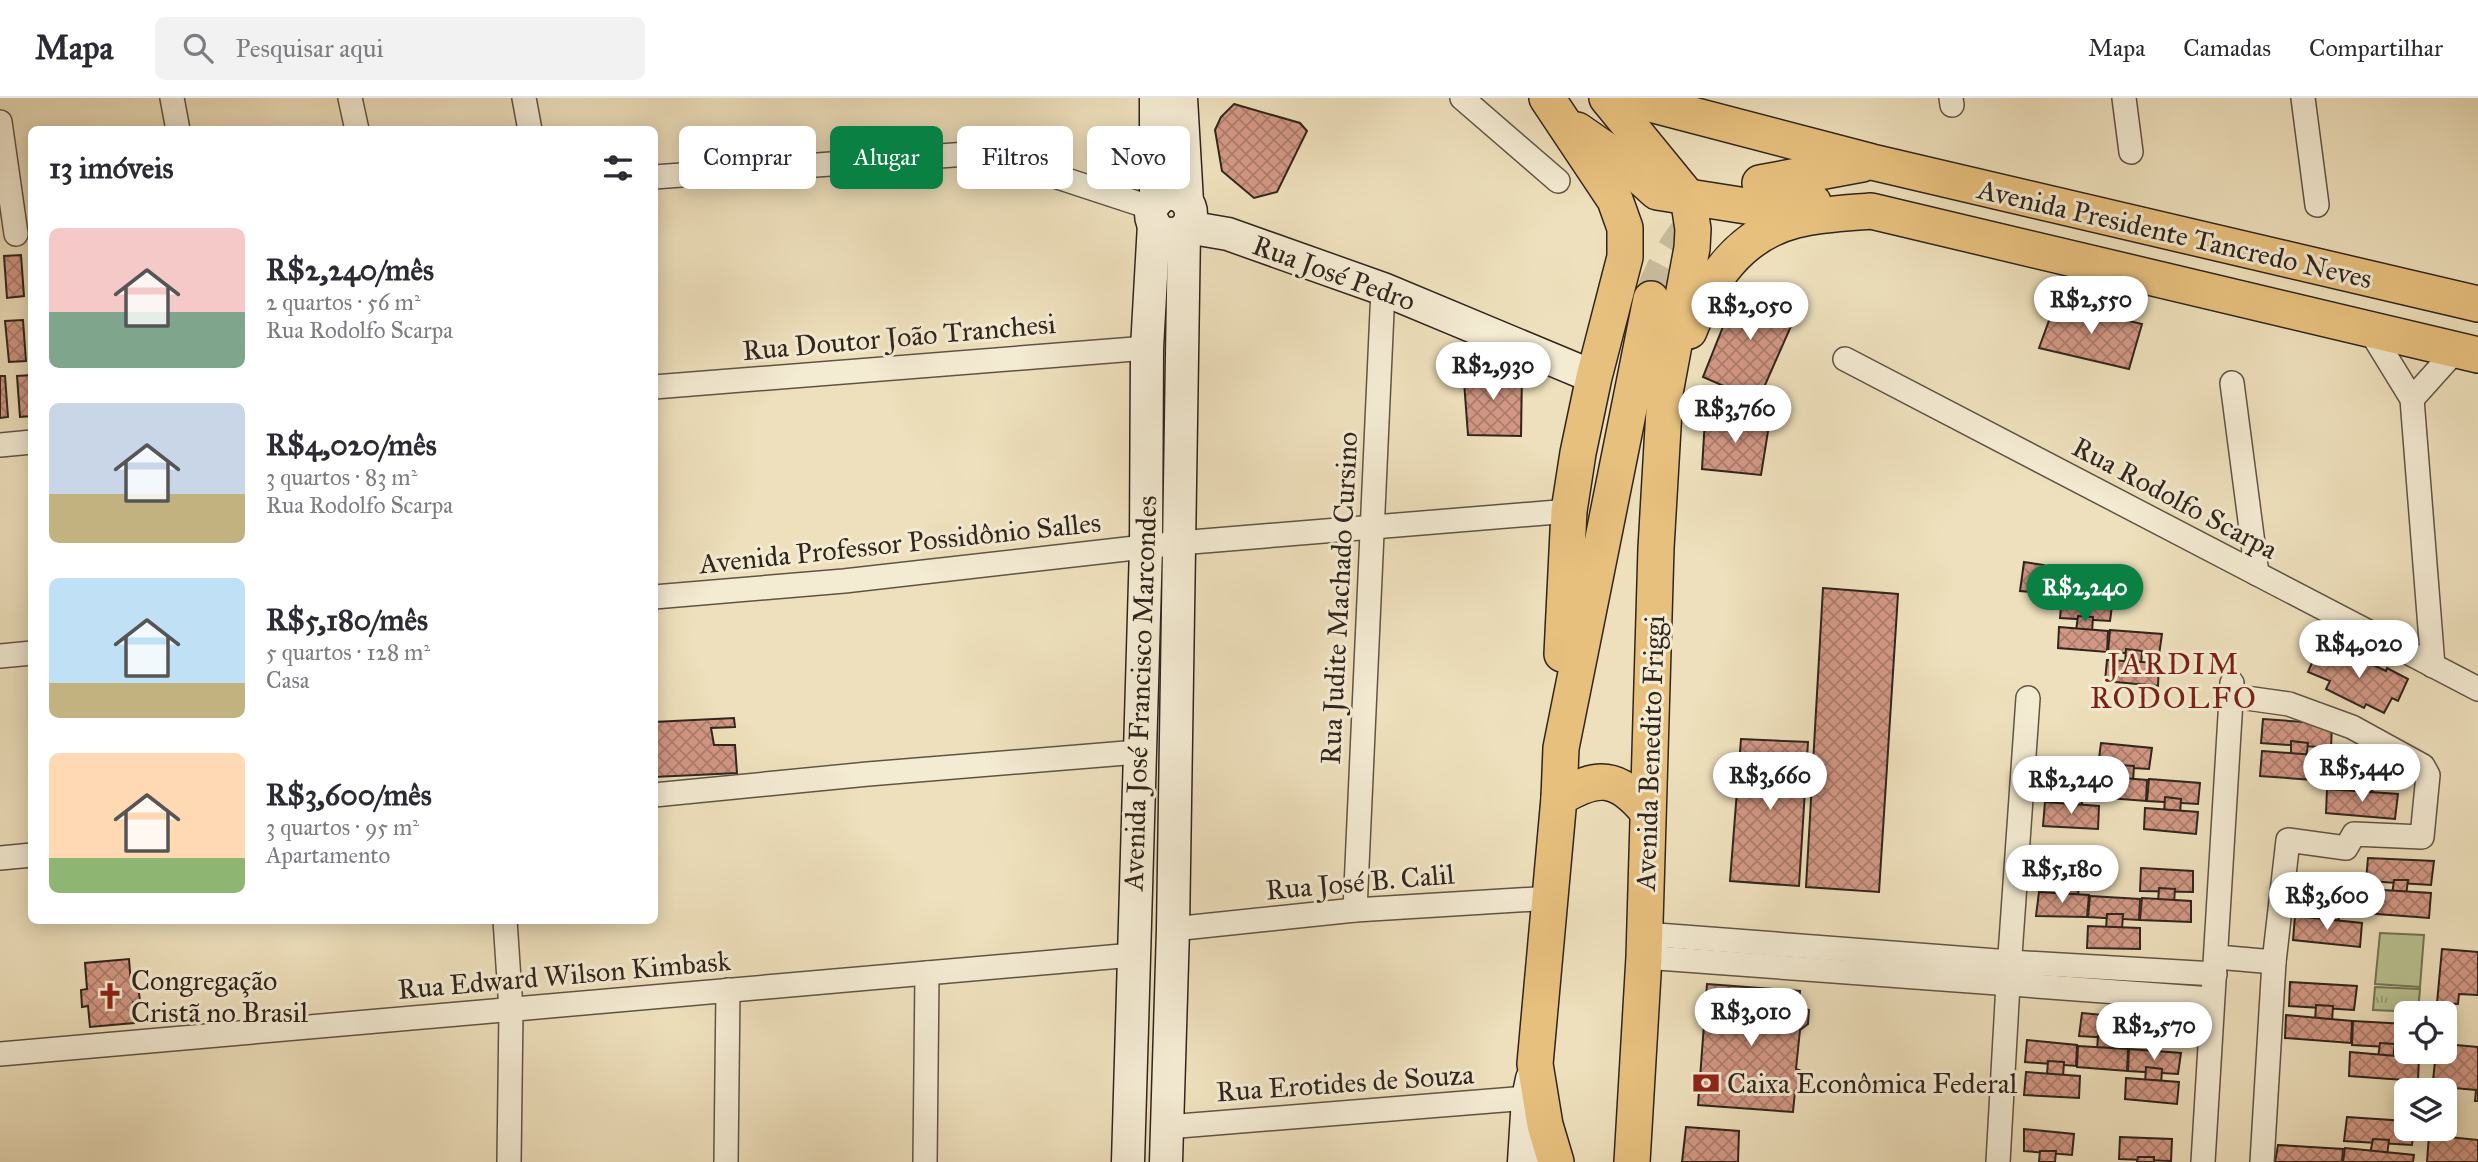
<!DOCTYPE html>
<html lang="pt">
<head>
<meta charset="utf-8">
<style>
  body { margin:0; font-family:"IM FELL Great Primer",serif; background:#f2f2f3; color:#2b2b33; height:100vh; display:flex; flex-direction:column; font-size:26px; white-space:nowrap }
  * { box-sizing:border-box; margin:0 }
  p { font-size:23px; color:#7c7c81 }
  .icon { flex:none; width:38px; height:38px; fill:none; stroke:currentColor; stroke-width:2; stroke-linecap:round; stroke-linejoin:round }
  .map { position:relative; flex:1; overflow:hidden }
  .panel { position:absolute; left:28px; top:28px; width:630px; height:798px; display:flex; flex-direction:column; background:#fff; border-radius:10px; box-shadow:0 4px 18px #0003 }
  .panel>* { flex:none }
  .banner { position:absolute; left:679px; top:28px; width:665px; height:63px; display:flex; gap:14px }
  .tools { position:absolute; left:2394px; top:903px; display:grid; gap:14px }
  .tools a { display:grid; place-items:center; width:63px; height:63px; border-radius:10px; background:#fff; box-shadow:0 4px 18px #0003; font-size:35px }
  .price { position:absolute; translate:-50% -60px; padding:0 16px; border-radius:24px; background:#fff; color:#222; font-size:23px; line-height:46px; filter:drop-shadow(0 2px 4px #0008) }
  .price::after { content:''; position:absolute; left:50%; top:42px; width:21px; height:16px; margin-left:-10px; background:inherit; clip-path:polygon(0 0,100% 0,50% 100%) }
  .price.on { background:#0b8043; color:#fff }
  ul { padding:0; list-style:none }
  li { display:flex; align-items:center; gap:21px; height:175px; padding:0 21px }
  li span { display:grid; place-items:center; flex:none; width:196px; height:140px; border-radius:10px; color:#555 }
  li>.icon { margin-inline-start:auto }
  span .icon { width:84px; height:84px; fill:#fffc; stroke-width:1 }
  li b { font-size:30px }
  h2 { display:flex; justify-content:space-between; align-items:center; height:84px; padding:0 21px; font-size:30px }
  .chip { padding:0 24px; border-radius:10px; background:#fff; box-shadow:0 4px 18px #0003; font-size:24px; line-height:63px }
  .chip.on { background:#0b8043; color:#fff }
  header { display:flex; align-items:center; gap:42px; box-sizing:border-box; height:98px; padding:0 35px; background:#fff; border-bottom:2px solid #e1e1e2 }
  header strong { font-size:33px }
  nav { display:flex; gap:38px; margin-inline-start:auto; font-size:24px }
  .search { width:490px; height:63px; background:#f2f2f3; display:flex; align-items:center; gap:18px; box-sizing:border-box; padding:0 24px; border-radius:10px; color:#7c7c81; font-size:26px }
  .map>svg:first-child { display:block }
  .grass { fill:#b9c290; stroke:#747456; stroke-width:2 }
  .park { fill:url(#park-tufts); stroke:#747456; stroke-width:2 }
  .building { fill:url(#building-cross-hatch); stroke:#30251d; stroke-width:2 }
  .lines { fill:none; stroke-linecap:round; stroke-linejoin:round }
  .primary-tunnel { stroke:#c8bb9c; stroke-width:35; stroke-dasharray:35 18; stroke-linecap:butt }
  .street-casing { stroke:#605445; stroke-width:26 }
  .secondary-casing { stroke:#30251d; stroke-width:35 }
  .primary-casing { stroke:#30251d; stroke-width:38 }
  .street { stroke:#f4ebd3; stroke-width:23 }
  .secondary { stroke:#f4ebd3; stroke-width:32 }
  .primary { stroke:#e7c07e; stroke-width:35 }
  .labels { text-anchor:middle; dominant-baseline:central; stroke-width:6; stroke-linejoin:round; paint-order:stroke }
  .street-label { font-size:28px; fill:#30251d; stroke:#f4ebd3 }
  .poi-label { font-size:28px; fill:#30251d; stroke:#f4ebd3; text-anchor:start }
  .neighbourhood-label { font-size:30px; letter-spacing:2px; fill:#7a1f14; stroke:#f4ebd3 }
</style>
</head>
<body>
<header>
<strong>Mapa</strong>
<div class="search"><svg class="icon" aria-label="search" viewBox="0 0 24 24"><circle cx="10" cy="10" r="6"/><path d="M15 15l6 6"/></svg>Pesquisar aqui</div>
<nav><a>Mapa</a><a>Camadas</a><a>Compartilhar</a></nav>
</header>
<div class="map">
<svg width="2478" height="1064" viewBox="0 0 2478 1064">
  <defs>
    <pattern id="park-tufts" width="24" height="20" patternUnits="userSpaceOnUse" patternTransform="scale(1.75)"><rect width="24" height="20" fill="#b9c290"/><path d="M3 7l-1-3M5 7V3M7 7l1-3M15 17l-1-3M17 17v-4M19 17l1-3" fill="none" stroke="#979d75"/></pattern>
    <pattern id="building-cross-hatch" width="8" height="8" patternUnits="userSpaceOnUse" patternTransform="scale(1.75)"><rect width="8" height="8" fill="#d39885"/><path d="M0 0l8 8M0 8l8-8" fill="none" stroke="#ac7c6c"/></pattern>
  </defs>
  <rect width="100%" height="100%" fill="#eee0bc"/>
  <filter id="stains"><feTurbulence type="fractalNoise" baseFrequency=".00286" numOctaves="4"/><feColorMatrix values="0 0 0 0 .2 0 0 0 0 .09 0 0 0 0 .02 0 0 0 .5 -.17"/></filter>
  <radialGradient id="worn" r=".72"><stop offset=".6" stop-color="#630" stop-opacity="0"/><stop offset="1" stop-color="#630" stop-opacity=".3"/></radialGradient>
  <path class="grass" d="M 2380,835 L 2424,837 L 2420,889 L 2375,886 Z"/>
  <path class="park" d="M 2375,889 L 2420,891 L 2418,914 L 2373,912 Z"/>
  <g class="building">
    <path d="M 1234,6 L 1300,25 L 1307,33 L 1277,94 L 1254,100 L 1222,73 L 1215,32 L 1221,19 Z"/>
    <path d="M 21,157 L 24,198 L 7,200 L 4,158 Z"/>
    <path d="M 1740,186 L 1799,210 L 1758,303 L 1703,279 Z"/>
    <path d="M 2055,206 L 2142,226 L 2129,271 L 2039,250 Z"/>
    <path d="M 23,222 L 26,263 L 9,264 L 5,223 Z"/>
    <path d="M 1463,270 L 1522,274 L 1521,338 L 1468,337 Z"/>
    <path d="M 32,277 L 32,318 L 20,319 L 17,278 Z"/>
    <path d="M 0,278 L 5,278 L 8,319 L 0,320 Z"/>
    <path d="M 1705,321 L 1770,321 L 1761,377 L 1702,371 Z"/>
    <path d="M 2024,464 L 2044,467 L 2041,495 L 2020,493 Z"/>
    <path d="M 1823,490 L 1898,496 L 1879,794 L 1806,789 Z"/>
    <path d="M 2062,497 L 2113,501 L 2110,523 L 2060,520 Z"/>
    <path d="M 2078,518 L 2093,519 L 2092,534 L 2076,533 Z"/>
    <path d="M 2059,529 L 2108,533 L 2107,554 L 2058,550 Z"/>
    <path d="M 2110,532 L 2162,536 L 2159,557 L 2108,554 Z"/>
    <path d="M 2126,551 L 2142,553 L 2141,568 L 2125,566 Z"/>
    <path d="M 2346,552 L 2369,561 L 2367,564 L 2386,573 L 2387,570 L 2408,581 L 2398,603 L 2392,600 L 2384,615 L 2366,606 L 2364,610 L 2326,591 L 2330,583 L 2308,574 L 2317,553 L 2341,563 Z"/>
    <path d="M 2107,562 L 2159,565 L 2158,588 L 2105,583 Z"/>
    <path d="M 734,620 L 735,629 L 711,630 L 714,647 L 735,647 L 737,675 L 654,679 L 654,624 Z"/>
    <path d="M 2263,621 L 2332,626 L 2331,650 L 2261,645 Z"/>
    <path d="M 1741,641 L 1808,644 L 1799,788 L 1730,783 Z"/>
    <path d="M 2291,643 L 2308,645 L 2306,662 L 2291,661 Z"/>
    <path d="M 2101,645 L 2152,650 L 2149,671 L 2098,668 Z"/>
    <path d="M 2262,653 L 2328,658 L 2326,683 L 2260,678 Z"/>
    <path d="M 2329,657 L 2399,663 L 2396,687 L 2327,683 Z"/>
    <path d="M 2119,667 L 2134,668 L 2133,683 L 2117,682 Z"/>
    <path d="M 2046,672 L 2096,677 L 2095,699 L 2044,694 Z"/>
    <path d="M 2097,678 L 2147,682 L 2146,703 L 2096,699 Z"/>
    <path d="M 2149,681 L 2200,685 L 2198,706 L 2147,703 Z"/>
    <path d="M 2357,682 L 2373,683 L 2372,699 L 2356,698 Z"/>
    <path d="M 2327,691 L 2398,696 L 2395,721 L 2326,715 Z"/>
    <path d="M 2066,693 L 2082,694 L 2082,709 L 2065,708 Z"/>
    <path d="M 2165,699 L 2181,701 L 2180,717 L 2164,715 Z"/>
    <path d="M 2045,704 L 2099,708 L 2098,731 L 2043,728 Z"/>
    <path d="M 2145,710 L 2198,714 L 2196,736 L 2144,731 Z"/>
    <path d="M 2368,760 L 2434,763 L 2431,787 L 2366,783 Z"/>
    <path d="M 2040,763 L 2095,767 L 2093,789 L 2039,787 Z"/>
    <path d="M 2141,770 L 2193,773 L 2193,794 L 2140,793 Z"/>
    <path d="M 2058,782 L 2079,783 L 2078,799 L 2058,798 Z"/>
    <path d="M 2394,782 L 2408,782 L 2406,798 L 2392,797 Z"/>
    <path d="M 2298,787 L 2365,792 L 2363,814 L 2296,810 Z"/>
    <path d="M 2159,790 L 2175,791 L 2174,805 L 2158,805 Z"/>
    <path d="M 2367,791 L 2431,795 L 2429,820 L 2364,815 Z"/>
    <path d="M 2039,794 L 2089,797 L 2087,819 L 2036,818 Z"/>
    <path d="M 2090,798 L 2140,801 L 2139,822 L 2088,819 Z"/>
    <path d="M 2142,800 L 2191,803 L 2191,824 L 2140,822 Z"/>
    <path d="M 2323,810 L 2340,812 L 2338,826 L 2321,825 Z"/>
    <path d="M 2107,816 L 2123,816 L 2122,831 L 2106,831 Z"/>
    <path d="M 2295,818 L 2362,825 L 2360,849 L 2293,842 Z"/>
    <path d="M 2088,828 L 2140,830 L 2140,851 L 2087,850 Z"/>
    <path d="M 2442,851 L 2478,854 L 2478,897 L 2459,896 L 2458,906 L 2437,905 Z"/>
    <path d="M 129,861 L 131,887 L 138,887 L 140,903 L 133,904 L 134,925 L 90,929 L 88,908 L 82,909 L 81,892 L 87,891 L 85,865 Z"/>
    <path d="M 2290,884 L 2357,888 L 2354,912 L 2289,908 Z"/>
    <path d="M 1707,886 L 1800,893 L 1799,909 L 1809,912 L 1808,926 L 1800,932 L 1796,971 L 1804,974 L 1803,994 L 1795,993 L 1793,1014 L 1698,1007 Z"/>
    <path d="M 2316,907 L 2333,908 L 2332,924 L 2315,923 Z"/>
    <path d="M 2082,915 L 2133,920 L 2130,941 L 2079,938 Z"/>
    <path d="M 2286,917 L 2352,923 L 2351,945 L 2285,940 Z"/>
    <path d="M 2353,923 L 2406,926 L 2406,950 L 2352,947 Z"/>
    <path d="M 2098,938 L 2114,940 L 2113,955 L 2097,953 Z"/>
    <path d="M 2027,942 L 2077,947 L 2076,968 L 2025,964 Z"/>
    <path d="M 2380,945 L 2395,946 L 2393,961 L 2378,960 Z"/>
    <path d="M 2445,946 L 2478,949 L 2478,1003 L 2475,1003 L 2476,992 L 2454,990 L 2453,1001 L 2445,1000 L 2445,992 L 2432,992 L 2436,954 L 2445,954 Z"/>
    <path d="M 2078,948 L 2128,951 L 2127,973 L 2077,969 Z"/>
    <path d="M 2129,951 L 2181,955 L 2178,976 L 2128,973 Z"/>
    <path d="M 2350,954 L 2419,960 L 2418,983 L 2349,978 Z"/>
    <path d="M 2048,963 L 2064,964 L 2063,979 L 2047,977 Z"/>
    <path d="M 2146,969 L 2162,971 L 2161,987 L 2145,985 Z"/>
    <path d="M 2026,974 L 2080,978 L 2079,1000 L 2024,997 Z"/>
    <path d="M 2126,980 L 2179,984 L 2177,1006 L 2125,1001 Z"/>
    <path d="M 2347,1019 L 2406,1023 L 2406,1031 L 2414,1031 L 2412,1047 L 2344,1043 Z"/>
    <path d="M 1686,1029 L 1739,1033 L 1738,1064 L 1682,1064 Z"/>
    <path d="M 2024,1031 L 2074,1036 L 2072,1057 L 2024,1053 Z"/>
    <path d="M 2429,1037 L 2478,1042 L 2478,1064 L 2427,1064 Z"/>
    <path d="M 2120,1039 L 2172,1041 L 2171,1063 L 2119,1061 Z"/>
    <path d="M 2373,1041 L 2389,1042 L 2387,1058 L 2370,1056 Z"/>
    <path d="M 2278,1047 L 2343,1051 L 2342,1064 L 2275,1064 Z"/>
    <path d="M 2345,1050 L 2414,1057 L 2413,1064 L 2343,1064 Z"/>
    <path d="M 2040,1053 L 2056,1053 L 2055,1064 L 2039,1064 Z"/>
    <path d="M 2138,1059 L 2154,1059 L 2154,1064 L 2137,1064 Z"/>
  </g>
  <g class="lines">
    <path class="primary-tunnel" d="M 1651,201 C 1662,170 1679,140 1702,117"/>
    <defs>
      <g id="street">
        <path d="M 172,0 L 178,32"/>
        <path d="M 350,0 L 357,32"/>
        <path d="M 524,0 L 530,32"/>
        <path d="M 1462,0 L 1558,83"/>
        <path d="M 1951,0 L 1952,7"/>
        <path d="M 2124,0 L 2131,54"/>
        <path d="M 2303,0 L 2317,107"/>
        <path d="M 0,24 L 16,136"/>
        <path d="M 654,79 L 967,56 L 1015,65 L 1152,110"/>
        <path d="M 2369,231 L 2412,301 L 2433,568"/>
        <path d="M 1845,261 L 2478,591"/>
        <path d="M 2232,285 L 2257,476"/>
        <path d="M 654,289 L 1147,250"/>
        <path d="M 2412,301 L 2456,252"/>
        <path d="M 0,347 L 32,344"/>
        <path d="M 654,499 L 844,483 L 1179,445 L 1569,413"/>
        <path d="M 0,558 L 32,555"/>
        <path d="M 654,697 L 868,676 L 1138,654"/>
        <path d="M 0,760 L 32,757"/>
        <path d="M 1355,812 L 1383,191"/>
        <path d="M 505,822 L 511,912 L 509,1064"/>
        <path d="M 1173,831 L 1355,812 L 1551,800"/>
        <path d="M 1644,836 L 2010,864 L 2215,876"/>
        <path d="M 1644,859 L 2212,901"/>
        <path d="M 2217,859 L 2274,864 L 2288,742 L 2346,750 L 2354,736 L 2422,739 L 2428,677 L 2423,668 L 2352,629 L 2289,606 L 2232,598"/>
        <path d="M 0,956 L 1133,857"/>
        <path d="M 1167,1029 L 1528,1000"/>
        <path d="M 726,1064 L 728,892"/>
        <path d="M 925,1064 L 927,875"/>
        <path d="M 1998,1064 L 2008,886 L 2028,600"/>
        <path d="M 2203,1064 L 2232,585"/>
        <path d="M 2262,1064 L 2274,864"/>
      </g>
      <g id="secondary">
        <path d="M 1181,0 L 1187,104"/>
        <circle cx="1171" cy="116" r="20"/>
        <path d="M 1156,104 L 1156,0"/>
        <path d="M 1187,129 L 1228,136 L 1383,191 L 1594,279"/>
        <path d="M 1128,1064 L 1146,449 L 1147,250 L 1154,126"/>
        <path d="M 1166,1064 L 1173,831 L 1184,132"/>
        <path d="M 1524,1064 L 1528,1000 L 1532,981"/>
      </g>
      <g id="primary">
        <path d="M 1547,0 L 1615,102 L 1625,130 L 1625,159 L 1594,279 L 1578,355 L 1569,413 L 1562,556"/>
        <path d="M 1607,0 L 1688,99 L 1693,131 L 1692,150 L 1665,295 L 1656,450 L 1644,859 L 1632,1064"/>
        <path d="M 1638,0 L 1643,4 L 1872,64 L 2478,206"/>
        <path d="M 1577,32 L 1626,66 L 1657,94 L 1746,108 L 1813,104"/>
        <path d="M 1760,85 L 1862,66"/>
        <path d="M 1689,233 C 1709,182 1740,136 1796,122 C 1820,116 1846,115 1871,113 L 2478,257"/>
        <path d="M 1559,700 C 1598,677 1617,677 1647,713"/>
        <path d="M 1556,1064 L 1545,1027 L 1535,966 L 1559,700 L 1561,650 L 1651,201"/>
      </g>
    </defs>
    <use href="#street" class="street-casing"/>
    <use href="#secondary" class="secondary-casing"/>
    <use href="#primary" class="primary-casing"/>
    <use href="#street" class="street"/>
    <use href="#secondary" class="secondary"/>
    <use href="#primary" class="primary"/>
  </g>
  <defs>
    <symbol id="church-bare" viewBox="-9 -9 18 18"><path d="M-1.2-6h2.4v3.5h3.3v2.4h-3.3V6h-2.4V-.1h-3.3v-2.4h3.3Z" fill="#8f2418" stroke="#f4ebd3" stroke-width="2.5" paint-order="stroke"/></symbol>
    <symbol id="bank-bare" viewBox="-9 -9 18 18"><path d="M-6-4H6V4H-6ZM0-2.3a2.3 2.3 0 1 0 0 4.6a2.3 2.3 0 1 0 0-4.6Z" fill="#8f2418" stroke="#f4ebd3" stroke-width="2.5" paint-order="stroke"/></symbol>
  </defs>
  <g fill-rule="evenodd">
    <use href="#church-bare" x="91" y="879" width="38" height="38"/>
    <use href="#bank-bare" x="1687" y="966" width="38" height="38"/>
  </g>
  <g class="labels">
    <g class="street-label">
      <text transform="translate(2175 136) rotate(13)">Avenida Presidente Tancredo Neves</text>
      <text transform="translate(1334 175) rotate(20)">Rua José Pedro</text>
      <text transform="translate(899 239) rotate(-5)">Rua Doutor João Tranchesi</text>
      <text transform="translate(2175 400) rotate(28)">Rua Rodolfo Scarpa</text>
      <text transform="translate(900 445) rotate(-6)">Avenida Professor Possidônio Salles</text>
      <text transform="translate(1339 500) rotate(-87)">Rua Judite Machado Cursino</text>
      <text transform="translate(1140 595) rotate(-88)">Avenida José Francisco Marcondes</text>
      <text transform="translate(1650 655) rotate(-88)">Avenida Benedito Friggi</text>
      <text transform="translate(1360 784) rotate(-5)">Rua José B. Calil</text>
      <text transform="translate(564 877) rotate(-5)">Rua Edward Wilson Kimbask</text>
      <text transform="translate(1345 985) rotate(-4)">Rua Erotides de Souza</text>
    </g>
    <g class="poi-label">
      <text x="131" y="882">Congregação<tspan x="131" dy="32">Cristã no Brasil</tspan></text>
      <text x="1727" y="985">Caixa Econômica Federal</text>
    </g>
    <g class="neighbourhood-label">
      <text x="2174" y="566">JARDIM<tspan x="2174" dy="34">RODOLFO</tspan></text>
    </g>
  </g>
  <rect width="100%" height="100%" filter="url(#stains)"/>
  <rect width="100%" height="100%" fill="url(#worn)"/>
</svg>
<div class="tools">
<a><svg class="icon" aria-label="locate" viewBox="0 0 24 24"><circle cx="12" cy="12" r="6"/><path d="M12 2v4M12 18v4M2 12h4M18 12h4"/></svg></a>
<a><svg class="icon" aria-label="layers" viewBox="0 0 24 24"><path d="M12 4l9 5-9 5-9-5zM3 14l9 5 9-5"/></svg></a>
</div>
<b class="price" style="left:2091px;top:238px">R$2,550</b>
<b class="price" style="left:1750px;top:244px">R$2,050</b>
<b class="price" style="left:1493px;top:304px">R$2,930</b>
<b class="price" style="left:1735px;top:347px">R$3,760</b>
<b class="price on" style="left:2085px;top:526px">R$2,240</b>
<b class="price" style="left:2359px;top:582px">R$4,020</b>
<b class="price" style="left:2362px;top:706px">R$5,440</b>
<b class="price" style="left:1770px;top:714px">R$3,660</b>
<b class="price" style="left:2071px;top:718px">R$2,240</b>
<b class="price" style="left:2062px;top:807px">R$5,180</b>
<b class="price" style="left:2327px;top:834px">R$3,600</b>
<b class="price" style="left:1751px;top:950px">R$3,010</b>
<b class="price" style="left:2154px;top:964px">R$2,570</b>
<div class="banner">
<a class="chip">Comprar</a>
<a class="chip on">Alugar</a>
<a class="chip">Filtros</a>
<a class="chip">Novo</a>
</div>
<section class="panel">
<h2>13 imóveis<svg class="icon" aria-label="filters" viewBox="0 0 24 24"><path d="M4 7h16M4 17h16"/><circle cx="9" cy="7" r="2"/><circle cx="15" cy="17" r="2"/></svg></h2>
<ul>
<li><span style="background:linear-gradient(#f6c9c9 60%,#7fa58c 0)"><svg class="icon" aria-label="home" viewBox="0 0 24 24"><path d="M3 11l9-7 9 7M6 9v11h12V9"/></svg></span><div><b>R$2,240/mês</b><p>2 quartos · 56 m²</p><p>Rua Rodolfo Scarpa</p></div></li>
<li><span style="background:linear-gradient(#c9d6e8 65%,#c2b280 0)"><svg class="icon" aria-label="home" viewBox="0 0 24 24"><path d="M3 11l9-7 9 7M6 9v11h12V9"/></svg></span><div><b>R$4,020/mês</b><p>3 quartos · 83 m²</p><p>Rua Rodolfo Scarpa</p></div></li>
<li><span style="background:linear-gradient(#bfe0f5 75%,#c2b280 0)"><svg class="icon" aria-label="home" viewBox="0 0 24 24"><path d="M3 11l9-7 9 7M6 9v11h12V9"/></svg></span><div><b>R$5,180/mês</b><p>5 quartos · 128 m²</p><p>Casa</p></div></li>
<li><span style="background:linear-gradient(#ffd9b3 75%,#8fb573 0)"><svg class="icon" aria-label="home" viewBox="0 0 24 24"><path d="M3 11l9-7 9 7M6 9v11h12V9"/></svg></span><div><b>R$3,600/mês</b><p>3 quartos · 95 m²</p><p>Apartamento</p></div></li>
</ul>
</section>
</div>
</body>
</html>
